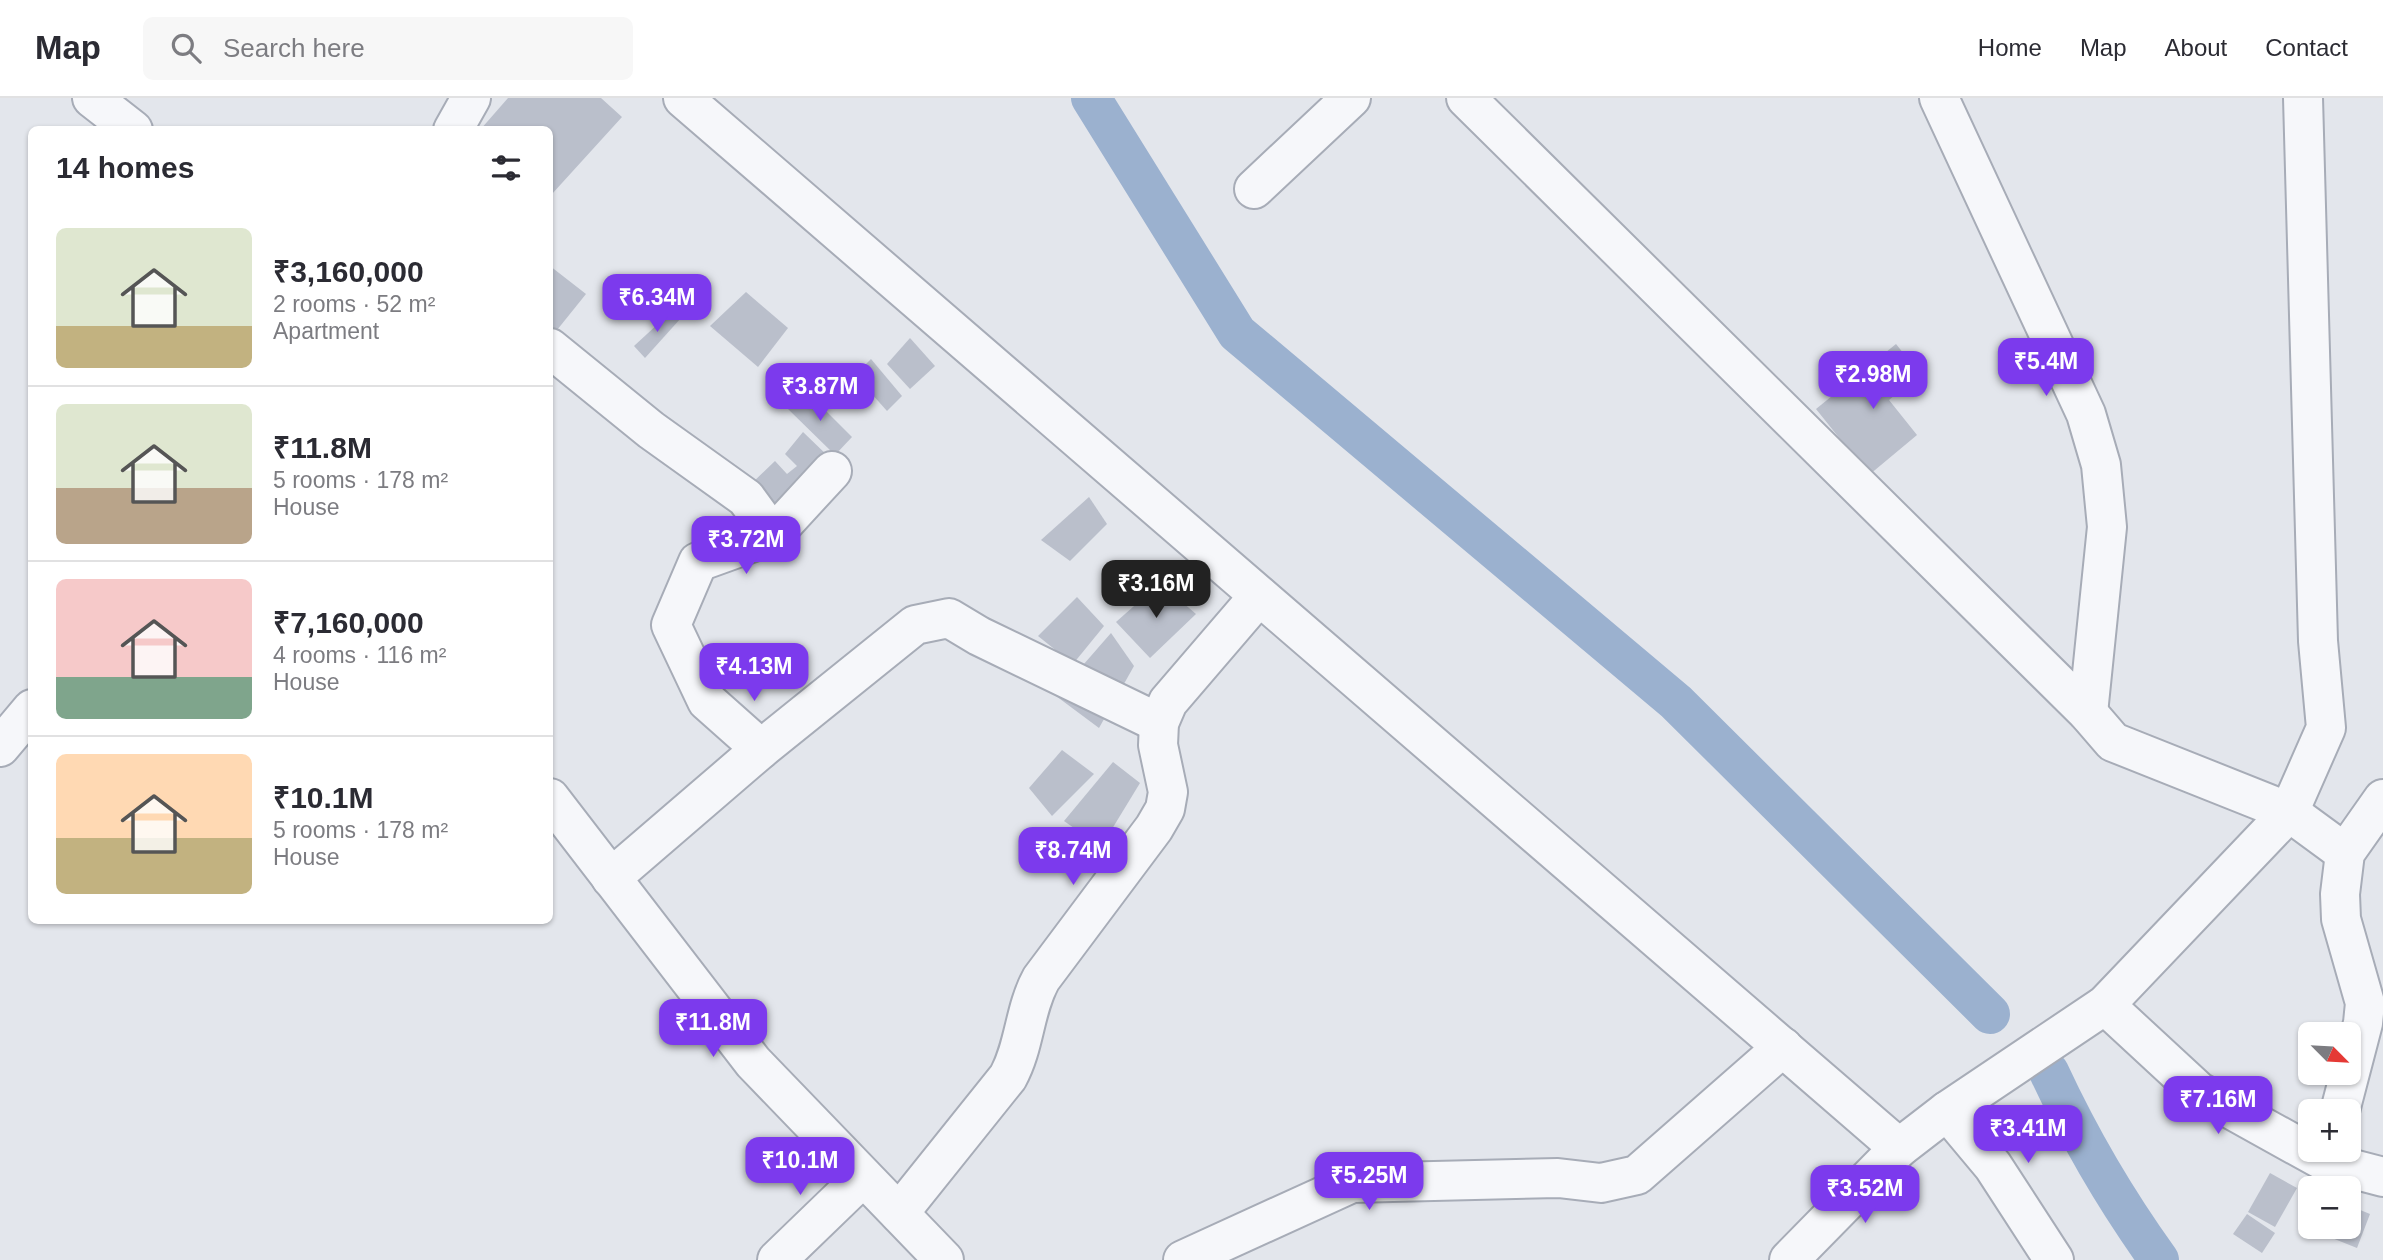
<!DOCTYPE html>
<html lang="en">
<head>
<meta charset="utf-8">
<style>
  body { margin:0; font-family:Helvetica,sans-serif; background:#f7f7f7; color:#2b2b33; height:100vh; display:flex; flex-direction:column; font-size:26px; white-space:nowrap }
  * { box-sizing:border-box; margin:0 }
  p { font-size:23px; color:#7c7c81 }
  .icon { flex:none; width:38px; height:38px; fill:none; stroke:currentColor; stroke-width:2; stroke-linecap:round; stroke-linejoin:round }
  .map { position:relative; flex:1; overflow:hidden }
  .details { position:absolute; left:28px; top:28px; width:525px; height:798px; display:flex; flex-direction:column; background:#fff; border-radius:10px; box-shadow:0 2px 5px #0004 }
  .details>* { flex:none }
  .needle { width:46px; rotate:114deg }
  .tools { position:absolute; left:2298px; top:924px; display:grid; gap:14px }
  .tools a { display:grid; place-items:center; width:63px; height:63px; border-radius:10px; background:#fff; box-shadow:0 2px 5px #0004; font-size:35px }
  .price { position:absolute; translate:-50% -60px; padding:0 16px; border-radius:14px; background:#7c3aed; color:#fff; font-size:23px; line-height:46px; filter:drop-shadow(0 2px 4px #0008) }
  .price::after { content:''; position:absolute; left:50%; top:42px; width:21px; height:16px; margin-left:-10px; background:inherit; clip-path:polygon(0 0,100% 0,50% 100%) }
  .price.active { background:#222; color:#fff }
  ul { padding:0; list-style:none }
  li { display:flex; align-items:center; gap:21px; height:175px; padding:0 28px }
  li+li { border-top:2px solid #e1e1e2 }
  li span { display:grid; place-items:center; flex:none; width:196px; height:140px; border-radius:10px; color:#555 }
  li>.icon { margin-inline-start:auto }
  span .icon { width:84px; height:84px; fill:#fffc; stroke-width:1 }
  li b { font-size:30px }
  h2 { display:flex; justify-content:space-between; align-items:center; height:84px; padding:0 28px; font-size:30px }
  header { display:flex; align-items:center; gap:42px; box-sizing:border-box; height:98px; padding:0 35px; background:#fff; border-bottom:2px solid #e1e1e2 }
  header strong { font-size:33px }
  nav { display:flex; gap:38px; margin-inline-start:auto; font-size:24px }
  .search { width:490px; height:63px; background:#f7f7f7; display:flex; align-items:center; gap:18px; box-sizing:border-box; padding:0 24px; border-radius:10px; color:#7c7c81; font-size:26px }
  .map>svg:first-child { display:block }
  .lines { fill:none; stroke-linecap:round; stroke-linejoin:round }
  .canal { stroke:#9bb1cf; stroke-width:40 }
  .building { fill:#babfcb }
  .minor-casing { stroke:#a7acb7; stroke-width:42 }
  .minor { stroke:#f6f7fa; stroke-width:38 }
</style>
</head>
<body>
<header>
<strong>Map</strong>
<div class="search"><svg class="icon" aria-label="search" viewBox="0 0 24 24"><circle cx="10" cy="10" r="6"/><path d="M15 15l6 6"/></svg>Search here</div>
<nav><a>Home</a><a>Map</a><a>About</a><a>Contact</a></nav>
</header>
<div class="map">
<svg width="2383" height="1162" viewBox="0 0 2383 1162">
  <rect width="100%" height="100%" fill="#e3e6ec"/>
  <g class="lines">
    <g class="canal">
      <path d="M 1091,0 L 1237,235 L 1676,604 L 1990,916"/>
      <path d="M 2049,974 C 2081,1043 2115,1101 2159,1162"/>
    </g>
  </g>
  <g class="building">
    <path d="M 508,0 L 601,0 L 622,19 L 552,96 L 550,94 L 550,32 L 480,32 Z"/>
    <path d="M 550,168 L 586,196 L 553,237 L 550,235 Z"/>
    <path d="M 746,194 L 788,230 L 758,269 L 710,228 Z"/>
    <path d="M 672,213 L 681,220 L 645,260 L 634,248 Z"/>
    <path d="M 910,240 L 935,268 L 910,291 L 887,266 Z"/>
    <path d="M 1896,246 L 1920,276 L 1889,302 L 1917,337 L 1869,377 L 1816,311 Z"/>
    <path d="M 871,261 L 902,298 L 887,313 L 855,277 Z"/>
    <path d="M 849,278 L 871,299 L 858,311 L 838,290 Z"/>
    <path d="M 806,293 L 852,339 L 835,357 L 788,311 Z"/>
    <path d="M 803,334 L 830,360 L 783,423 L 750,387 L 775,363 L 787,376 L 797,368 L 785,356 Z"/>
    <path d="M 1089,399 L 1107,426 L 1070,463 L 1041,442 Z"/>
    <path d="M 1160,485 L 1196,516 L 1150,560 L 1116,524 Z"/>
    <path d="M 1077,499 L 1104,528 L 1073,566 L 1038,538 Z"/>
    <path d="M 1111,535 L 1134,568 L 1099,630 L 1056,598 Z"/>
    <path d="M 1062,652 L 1094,676 L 1052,718 L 1029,690 Z"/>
    <path d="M 1113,664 L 1140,685 L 1101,749 L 1064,723 Z"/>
    <path d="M 2270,1075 L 2297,1090 L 2275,1129 L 2248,1114 Z"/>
    <path d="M 2348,1107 L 2370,1116 L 2357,1150 L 2312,1132 L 2313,1129 L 2348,1129 Z"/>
    <path d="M 2247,1116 L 2275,1135 L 2262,1155 L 2233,1136 Z"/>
  </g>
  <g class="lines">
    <defs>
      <g id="minor">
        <path d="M 92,0 L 133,32"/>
        <path d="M 683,0 L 1899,1050"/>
        <path d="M 1466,0 L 2088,615 L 2113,644 L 2289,714 L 2345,755"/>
        <path d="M 1939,0 L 2086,316 L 2101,367 L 2107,429 L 2088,615"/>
        <path d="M 453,32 L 471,0"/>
        <path d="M 1254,91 L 1351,0"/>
        <path d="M 550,250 L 651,332 L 746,400 L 773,437"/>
        <path d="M 0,649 L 32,611"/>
        <path d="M 761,651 L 707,603 L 671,527 L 698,464 L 773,437 L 832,373"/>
        <path d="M 550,700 L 753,964 L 944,1162"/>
        <path d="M 611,780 L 761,651 L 915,527 L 949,520 L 979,538 L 1159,625"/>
        <path d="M 2105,907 L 2198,993 L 2326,1064 L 2383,1079"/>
        <path d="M 1947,1013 L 1993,1068 L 2054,1162"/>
        <path d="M 2340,1013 L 2363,925 L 2365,905 L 2341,821 L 2340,796 L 2345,755 L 2383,701"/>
        <path d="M 899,1115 L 1008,979 C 1025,948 1024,912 1041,881 L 1154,730 L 1165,711 L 1168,694 L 1158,647 L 1159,625 L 1168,604 L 1259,498"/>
        <path d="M 777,1162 L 863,1079"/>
        <path d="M 1183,1162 L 1352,1085 L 1558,1080 L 1601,1085 L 1637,1077 L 1783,949"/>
        <path d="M 1789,1162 L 1899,1050 L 1947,1013 L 2105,907 L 2289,714 L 2326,630 L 2318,543 L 2303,0"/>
      </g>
    </defs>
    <use href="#minor" class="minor-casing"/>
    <use href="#minor" class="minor"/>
  </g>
</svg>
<div class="tools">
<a><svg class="needle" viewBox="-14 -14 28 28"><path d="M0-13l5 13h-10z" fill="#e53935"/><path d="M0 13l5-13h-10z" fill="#7c7c81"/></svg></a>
<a>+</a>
<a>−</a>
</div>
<b class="price" style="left:657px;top:236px">₹6.34M</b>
<b class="price" style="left:2046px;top:300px">₹5.4M</b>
<b class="price" style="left:1873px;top:313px">₹2.98M</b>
<b class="price" style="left:820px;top:325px">₹3.87M</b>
<b class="price" style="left:746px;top:478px">₹3.72M</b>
<b class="price active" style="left:1156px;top:522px">₹3.16M</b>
<b class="price" style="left:754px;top:605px">₹4.13M</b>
<b class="price" style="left:1073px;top:789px">₹8.74M</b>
<b class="price" style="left:713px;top:961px">₹11.8M</b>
<b class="price" style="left:2218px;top:1038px">₹7.16M</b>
<b class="price" style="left:2028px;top:1067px">₹3.41M</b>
<b class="price" style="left:800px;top:1099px">₹10.1M</b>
<b class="price" style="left:1369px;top:1114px">₹5.25M</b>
<b class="price" style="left:1865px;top:1127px">₹3.52M</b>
<section class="details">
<h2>14 homes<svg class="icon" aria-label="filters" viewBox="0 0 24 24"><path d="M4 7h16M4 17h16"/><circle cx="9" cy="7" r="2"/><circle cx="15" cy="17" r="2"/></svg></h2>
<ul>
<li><span style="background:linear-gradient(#dfe7d0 70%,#c2b280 0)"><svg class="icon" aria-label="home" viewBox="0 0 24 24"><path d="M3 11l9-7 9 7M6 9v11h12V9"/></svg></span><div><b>₹3,160,000</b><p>2 rooms · 52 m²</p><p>Apartment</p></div></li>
<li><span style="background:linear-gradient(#dfe7d0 60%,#b9a48a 0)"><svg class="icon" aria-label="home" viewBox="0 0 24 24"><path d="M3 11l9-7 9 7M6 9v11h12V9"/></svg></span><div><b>₹11.8M</b><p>5 rooms · 178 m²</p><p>House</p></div></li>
<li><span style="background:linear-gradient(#f6c9c9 70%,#7fa58c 0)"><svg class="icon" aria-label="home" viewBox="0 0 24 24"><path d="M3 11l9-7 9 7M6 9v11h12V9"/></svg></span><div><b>₹7,160,000</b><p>4 rooms · 116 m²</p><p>House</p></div></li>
<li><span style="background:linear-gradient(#ffd9b3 60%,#c2b280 0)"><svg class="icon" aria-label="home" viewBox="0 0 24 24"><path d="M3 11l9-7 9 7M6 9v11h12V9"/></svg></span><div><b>₹10.1M</b><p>5 rooms · 178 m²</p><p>House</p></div></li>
</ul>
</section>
</div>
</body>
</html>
